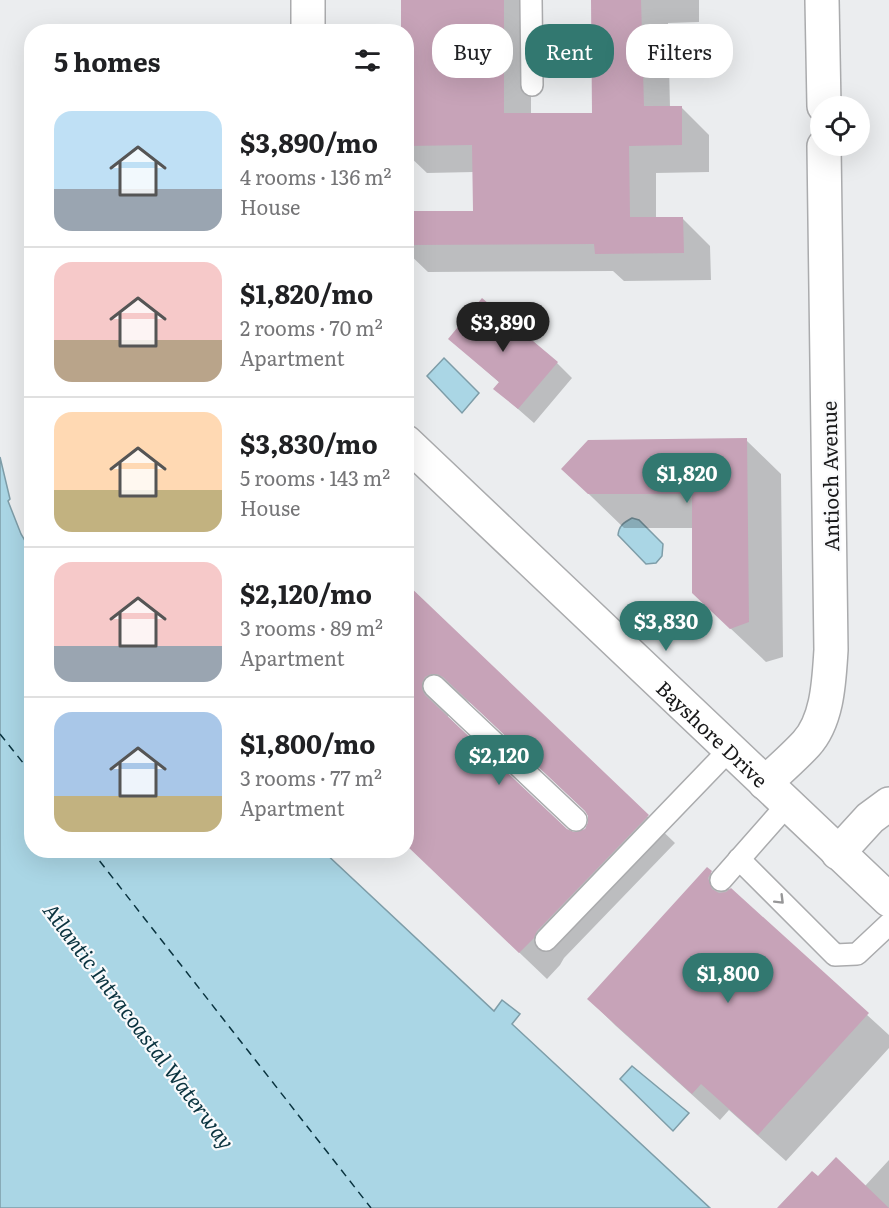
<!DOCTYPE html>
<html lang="en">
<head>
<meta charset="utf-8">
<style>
  body { margin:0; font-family:Literata,serif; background:#f6f6f6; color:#202124; height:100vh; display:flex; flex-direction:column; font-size:22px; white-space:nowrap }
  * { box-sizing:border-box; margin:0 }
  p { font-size:20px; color:#757577 }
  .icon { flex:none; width:33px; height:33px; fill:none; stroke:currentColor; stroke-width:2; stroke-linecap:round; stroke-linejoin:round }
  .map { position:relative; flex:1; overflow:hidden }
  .side { position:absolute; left:24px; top:24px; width:390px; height:834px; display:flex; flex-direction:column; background:#fff; border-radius:24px; box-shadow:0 6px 24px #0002 }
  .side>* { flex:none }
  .banner { position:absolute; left:432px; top:24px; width:366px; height:54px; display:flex; gap:12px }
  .controls { position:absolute; left:810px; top:96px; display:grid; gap:12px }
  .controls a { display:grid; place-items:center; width:60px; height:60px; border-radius:50%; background:#fff; box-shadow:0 6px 24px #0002; font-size:30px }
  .price { position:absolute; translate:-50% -51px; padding:0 14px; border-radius:21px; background:#327870; color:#fff; font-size:20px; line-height:39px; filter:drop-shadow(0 2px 3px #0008) }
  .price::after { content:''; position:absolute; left:50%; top:36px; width:18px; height:14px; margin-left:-9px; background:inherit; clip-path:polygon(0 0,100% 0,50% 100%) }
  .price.on { background:#222; color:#fff }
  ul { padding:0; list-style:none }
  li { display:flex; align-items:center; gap:18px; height:150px; padding:0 30px }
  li+li { border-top:2px solid #e0e0e0 }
  li span { display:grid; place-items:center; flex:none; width:168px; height:120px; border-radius:18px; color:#555 }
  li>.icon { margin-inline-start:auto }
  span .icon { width:72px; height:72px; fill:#fffc; stroke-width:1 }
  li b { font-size:26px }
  h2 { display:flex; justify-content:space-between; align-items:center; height:72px; padding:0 30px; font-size:26px }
  .pill { padding:0 21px; border-radius:24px; background:#fff; box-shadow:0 6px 24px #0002; font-size:21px; line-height:54px }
  .pill.on { background:#327870; color:#fff }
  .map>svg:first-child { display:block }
  .water { fill:#aad6e5; stroke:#7e9da8; stroke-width:1.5 }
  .shadow { fill:#0003; fill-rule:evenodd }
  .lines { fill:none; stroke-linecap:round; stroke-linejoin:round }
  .ferry { stroke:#0a333f; stroke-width:1.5; stroke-dasharray:8 6; stroke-linecap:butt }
  .building { fill:#c7a3b8; fill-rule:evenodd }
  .service-casing { stroke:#aaabad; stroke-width:24 }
  .minor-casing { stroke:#aaabad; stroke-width:36 }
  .service { stroke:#fff; stroke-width:21 }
  .minor { stroke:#fff; stroke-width:33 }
  .oneway { stroke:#979798 }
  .labels { text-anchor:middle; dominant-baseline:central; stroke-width:4.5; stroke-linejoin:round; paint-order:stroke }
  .street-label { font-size:20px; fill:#181819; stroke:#f9fafc }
  .water-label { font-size:21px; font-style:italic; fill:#0a333f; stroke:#f9fafc }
</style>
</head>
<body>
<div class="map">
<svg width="889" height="1208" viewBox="0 0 889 1208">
  <rect width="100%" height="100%" fill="#ebedef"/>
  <g class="water">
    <path d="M 444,358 L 479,393 L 462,413 L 427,376 Z"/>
    <path d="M 0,457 L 10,499 L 8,501 L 21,534 L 31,551 L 32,850 L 323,851 L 494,1011 L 502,1000 L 520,1014 L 512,1024 L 710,1208 L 0,1208 Z"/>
    <path d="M 632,518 L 639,520 L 663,544 L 662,556 L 656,563 L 646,564 L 618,535 C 619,526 623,523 632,518 Z"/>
    <path d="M 632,1066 L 689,1113 L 673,1131 L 620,1079 Z"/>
  </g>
  <g class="shadow">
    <path d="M 403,0 L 531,0 L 531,115 L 594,114 L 592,0 L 699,0 L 699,22 L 668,23 L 670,108 L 681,107 L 709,135 L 709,172 L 656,173 L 656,218 L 682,218 L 710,246 L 711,280 L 624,281 L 613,271 L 428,272 L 406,251 L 406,213 L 475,212 L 474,172 L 427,173 L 406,153 L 406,32 Z"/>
    <path d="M 450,339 L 557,363 L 572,378 L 534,423 L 495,389 L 500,383 Z"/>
    <path d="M 746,440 L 781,474 L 783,657 L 766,662 L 729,627 L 694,528 L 624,528 L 563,469 Z"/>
    <path d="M 406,585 L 675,843 L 564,958 L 560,965 L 547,979 L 406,844 ZM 459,700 L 466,700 L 472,704 L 588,813 L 590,817 L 587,829 L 573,834 L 566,831 L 448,717 L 451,705 Z"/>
    <path d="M 707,869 L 889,1035 L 889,1048 L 786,1161 L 729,1110 L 720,1120 L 616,1026 L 589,999 Z"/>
    <path d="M 889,1160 L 889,1208 L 780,1208 L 818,1178 L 865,1186 Z"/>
  </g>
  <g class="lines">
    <g class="ferry">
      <path d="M 0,734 L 32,774"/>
      <path d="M 91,850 L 371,1208"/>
    </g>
  </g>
  <g class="building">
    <path d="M 401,0 L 504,0 L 504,113 L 592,113 L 591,0 L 641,0 L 644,106 L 682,106 L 682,145 L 629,146 L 630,217 L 683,217 L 684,253 L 595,254 L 594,244 L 406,245 L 406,211 L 473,211 L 472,145 L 406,146 L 406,32 L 401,32 Z"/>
    <path d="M 482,298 L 558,362 L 518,409 L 493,389 L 499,382 L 448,339 Z"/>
    <path d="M 747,438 L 749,622 L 730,629 L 692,593 L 692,494 L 588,494 L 561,469 L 588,440 Z"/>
    <path d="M 406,583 L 649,815 L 537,931 L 534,938 L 519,953 L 406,845 ZM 431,674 L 437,674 L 443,677 L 585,811 L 588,816 L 588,822 L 585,829 L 574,832 L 567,829 L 425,695 L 422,689 L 422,683 L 425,677 Z"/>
    <path d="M 707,867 L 712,871 L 708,878 L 712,889 L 719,893 L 726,892 L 731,888 L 869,1013 L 758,1135 L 701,1084 L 692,1094 L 587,999 Z"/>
    <path d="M 836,1157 L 889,1208 L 777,1208 L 812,1171 L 818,1176 Z"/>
  </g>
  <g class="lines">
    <defs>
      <g id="service">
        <path d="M 531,0 L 532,85"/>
        <path d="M 434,686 L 576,820"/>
        <path d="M 739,859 L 835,955 L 857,954 L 889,924"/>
        <path d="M 721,880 L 787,805"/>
        <path d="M 546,940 L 731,748"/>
      </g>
      <g id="minor">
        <path d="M 308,0 L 308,32"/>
        <path d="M 822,0 L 824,106"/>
        <path id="s1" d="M 406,442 L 889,900"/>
        <path d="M 765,783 C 778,771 793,758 806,744 C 828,720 829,680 831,650 L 824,146"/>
        <path d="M 838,853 L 870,818 L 889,804"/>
      </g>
    </defs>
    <use href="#service" class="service-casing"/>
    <use href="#minor" class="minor-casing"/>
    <use href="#service" class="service"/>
    <use href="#minor" class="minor"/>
  </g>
  <defs><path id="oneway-chevron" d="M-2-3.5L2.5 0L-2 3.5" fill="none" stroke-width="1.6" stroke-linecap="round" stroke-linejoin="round" transform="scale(1.5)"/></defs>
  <use class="oneway" href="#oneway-chevron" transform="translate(780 900) rotate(45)"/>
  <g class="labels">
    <g class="street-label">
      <text transform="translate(829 476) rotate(-91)">Antioch Avenue</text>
      <text stroke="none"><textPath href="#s1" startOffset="423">Bayshore Drive</textPath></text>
    </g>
    <g class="water-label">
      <text transform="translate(140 1025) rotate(53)">Atlantic Intracoastal Waterway</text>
    </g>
  </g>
</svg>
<div class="controls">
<a><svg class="icon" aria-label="locate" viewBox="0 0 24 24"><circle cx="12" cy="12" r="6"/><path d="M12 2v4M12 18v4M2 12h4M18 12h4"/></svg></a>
</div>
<b class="price on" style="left:503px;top:353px">$3,890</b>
<b class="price" style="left:687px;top:504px">$1,820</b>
<b class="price" style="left:666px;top:652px">$3,830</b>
<b class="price" style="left:499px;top:786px">$2,120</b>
<b class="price" style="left:728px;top:1004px">$1,800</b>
<div class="banner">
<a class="pill">Buy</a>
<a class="pill on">Rent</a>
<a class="pill">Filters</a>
</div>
<section class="side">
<h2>5 homes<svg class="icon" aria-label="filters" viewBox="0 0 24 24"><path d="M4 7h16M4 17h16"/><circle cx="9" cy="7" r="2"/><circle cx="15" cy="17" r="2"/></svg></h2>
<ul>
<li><span style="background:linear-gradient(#bfe0f5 65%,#9aa5b1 0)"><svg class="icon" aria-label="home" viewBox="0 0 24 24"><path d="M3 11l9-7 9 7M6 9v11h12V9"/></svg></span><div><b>$3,890/mo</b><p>4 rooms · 136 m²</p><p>House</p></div></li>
<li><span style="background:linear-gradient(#f6c9c9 65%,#b9a48a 0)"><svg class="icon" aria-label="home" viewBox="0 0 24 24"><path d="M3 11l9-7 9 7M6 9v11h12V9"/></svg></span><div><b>$1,820/mo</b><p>2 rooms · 70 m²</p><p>Apartment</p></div></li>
<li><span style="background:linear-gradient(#ffd9b3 65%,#c2b280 0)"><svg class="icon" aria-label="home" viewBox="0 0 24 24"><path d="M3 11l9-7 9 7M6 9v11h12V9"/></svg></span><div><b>$3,830/mo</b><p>5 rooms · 143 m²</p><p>House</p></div></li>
<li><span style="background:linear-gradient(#f6c9c9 70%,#9aa5b1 0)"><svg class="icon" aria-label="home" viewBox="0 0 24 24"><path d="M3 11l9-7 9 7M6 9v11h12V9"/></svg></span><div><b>$2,120/mo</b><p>3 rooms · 89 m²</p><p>Apartment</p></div></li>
<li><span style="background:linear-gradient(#a9c7e8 70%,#c2b280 0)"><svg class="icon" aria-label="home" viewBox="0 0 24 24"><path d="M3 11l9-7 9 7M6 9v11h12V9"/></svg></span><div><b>$1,800/mo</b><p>3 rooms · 77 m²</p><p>Apartment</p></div></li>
</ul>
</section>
</div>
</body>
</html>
